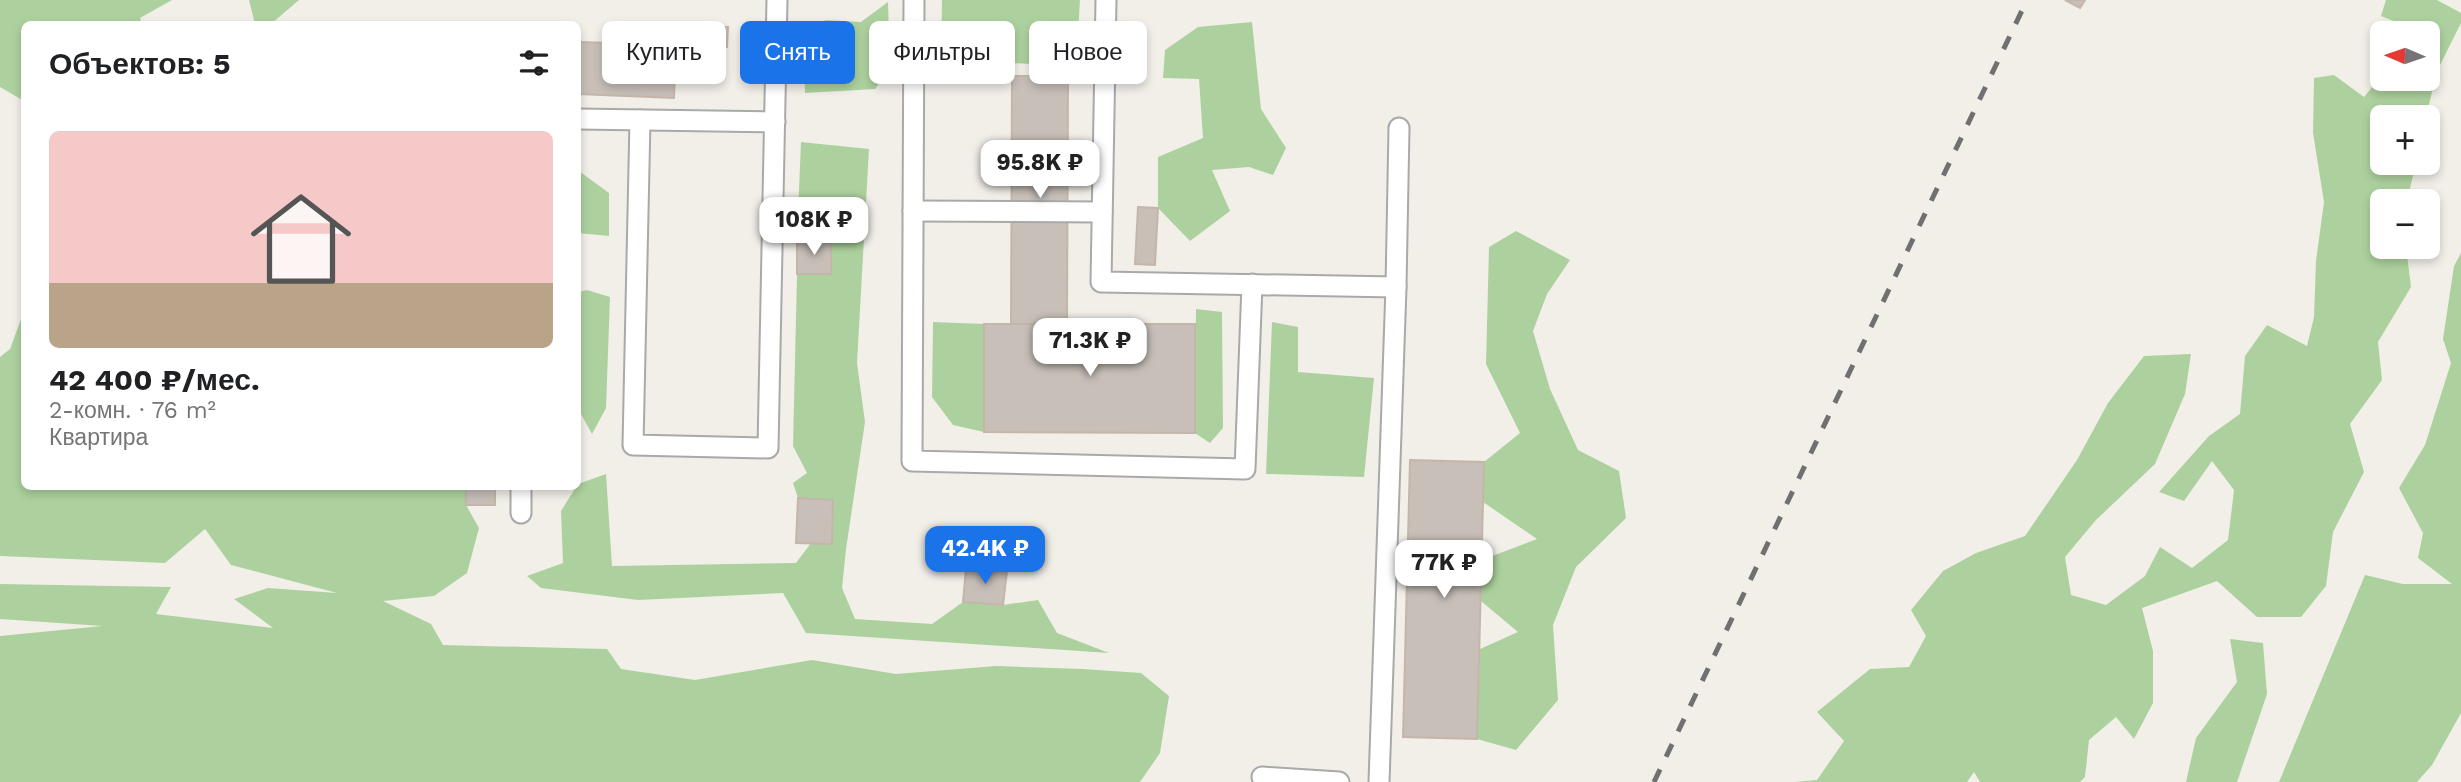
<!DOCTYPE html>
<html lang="ru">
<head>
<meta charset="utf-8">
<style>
  body { margin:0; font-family:"Work Sans",sans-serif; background:#f6f6f6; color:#202124; height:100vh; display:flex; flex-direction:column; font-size:26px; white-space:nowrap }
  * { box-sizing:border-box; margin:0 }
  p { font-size:23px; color:#757577 }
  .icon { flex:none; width:38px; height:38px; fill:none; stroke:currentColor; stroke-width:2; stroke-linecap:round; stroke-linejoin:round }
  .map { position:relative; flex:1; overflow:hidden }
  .details { position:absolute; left:21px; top:21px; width:560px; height:469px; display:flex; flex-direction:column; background:#fff; border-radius:10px; box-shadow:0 4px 10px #0003 }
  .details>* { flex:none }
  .guide { position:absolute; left:602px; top:21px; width:665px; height:63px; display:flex; gap:14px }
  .needle { width:46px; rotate:272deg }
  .tools { position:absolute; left:2370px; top:21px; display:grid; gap:14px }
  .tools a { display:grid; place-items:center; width:70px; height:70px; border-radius:10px; background:#fff; box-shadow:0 4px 10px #0003; font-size:35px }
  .price { position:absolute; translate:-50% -60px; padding:0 16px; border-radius:14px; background:#fff; color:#222; font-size:23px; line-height:46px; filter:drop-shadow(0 2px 4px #0008) }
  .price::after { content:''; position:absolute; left:50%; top:42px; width:21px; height:16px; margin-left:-10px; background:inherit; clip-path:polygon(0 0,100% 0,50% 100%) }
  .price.active { background:#1a73e8; color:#fff }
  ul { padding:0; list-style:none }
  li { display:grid; align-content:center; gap:14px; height:371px; padding:0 28px }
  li+li { border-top:2px solid #e0e0e0 }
  li span { display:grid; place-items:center; height:217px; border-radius:10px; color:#555 }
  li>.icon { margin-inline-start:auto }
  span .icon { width:126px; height:126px; fill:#fffc; stroke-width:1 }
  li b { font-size:30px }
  h2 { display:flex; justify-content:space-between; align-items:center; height:84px; padding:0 28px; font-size:30px }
  .pill { padding:0 24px; border-radius:10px; background:#fff; box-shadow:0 4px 10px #0003; font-size:24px; line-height:63px }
  .pill.active { background:#1a73e8; color:#fff }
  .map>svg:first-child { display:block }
  .forest { fill:#add19e }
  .building { fill:#c7bfb8; stroke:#c4b6ab; stroke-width:2 }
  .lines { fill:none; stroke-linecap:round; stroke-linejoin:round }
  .lane-casing { stroke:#a9a9a9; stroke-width:23 }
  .lane { stroke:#fff; stroke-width:19 }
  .rail { stroke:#707070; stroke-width:5; stroke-dasharray:14 14; stroke-linecap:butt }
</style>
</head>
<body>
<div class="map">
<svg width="2461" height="782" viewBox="0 0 2461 782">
  <rect width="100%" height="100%" fill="#f2efe9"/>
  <g class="forest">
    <path d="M 0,0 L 172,0 L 140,18 L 142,24 L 24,24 L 24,101 L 0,87 Z"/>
    <path d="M 249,0 L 299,0 L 271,24 L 255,24 Z"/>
    <path d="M 942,0 L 1080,0 L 1077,50 L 1054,65 L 963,61 L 941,54 Z"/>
    <path d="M 2386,0 L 2437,0 L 2461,13 L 2461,23 L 2437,71 L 2426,117 L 2382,117 L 2382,163 L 2416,163 L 2407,201 L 2382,201 L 2382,247 L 2406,247 L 2411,287 L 2378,342 L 2382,380 L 2350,424 L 2364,472 L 2333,532 L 2326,586 L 2301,617 L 2257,617 L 2217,581 L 2142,608 L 2153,651 L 2153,703 L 2134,739 L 2116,717 L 2089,740 L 2085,777 L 2080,782 L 1980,782 L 1974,772 L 1967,782 L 1794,782 L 1817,780 L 1844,741 L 1817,712 L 1870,669 L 1909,667 L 1926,636 L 1911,610 L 1943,571 L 1976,553 L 2025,536 L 2077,460 L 2108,403 L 2144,356 L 2191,354 L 2185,394 L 2155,464 L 2096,520 L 2065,557 L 2071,595 L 2106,605 L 2145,576 L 2160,547 L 2192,568 L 2228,540 L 2234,490 L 2212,461 L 2184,501 L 2159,492 L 2209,436 L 2240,414 L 2245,356 L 2267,325 L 2307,346 L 2314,317 L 2316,261 L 2324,202 L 2313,133 L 2314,78 L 2334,75 L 2364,97 L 2382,75 L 2382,79 L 2427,79 L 2427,33 L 2414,33 L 2416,30 L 2381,16 Z"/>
    <path d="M 888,2 L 890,69 L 875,89 L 805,93 L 804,45 L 825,20 L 861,22 Z"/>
    <path d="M 1252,22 L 1261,109 L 1286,148 L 1273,175 L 1249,167 L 1212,170 L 1230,211 L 1190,241 L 1158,208 L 1158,157 L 1203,138 L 1199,79 L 1163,78 L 1165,50 L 1198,27 Z"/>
    <path d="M 801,142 L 869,149 L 857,363 L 865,422 L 846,549 L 842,588 L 855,619 L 932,624 L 963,602 L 1003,605 L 1038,600 L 1057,633 L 1109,653 L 806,633 L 783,593 L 638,600 L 541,588 L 527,576 L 563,563 L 561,511 L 578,484 L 606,474 L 612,566 L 796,563 L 811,543 L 832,544 L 833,500 L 798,498 L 793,483 L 807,473 L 793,446 L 797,274 L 831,274 L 797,239 Z"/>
    <path d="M 579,171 L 609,193 L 609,236 L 578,233 Z"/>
    <path d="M 1516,231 L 1570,260 L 1547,294 L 1533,331 L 1550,389 L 1578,450 L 1619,471 L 1626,518 L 1576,567 L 1553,625 L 1558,700 L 1516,750 L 1477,739 L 1480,649 L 1518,632 L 1481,601 L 1482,560 L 1537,539 L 1483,502 L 1484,462 L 1520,433 L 1486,364 L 1489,247 Z"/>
    <path d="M 2461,253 L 2461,713 L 2432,765 L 2417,782 L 2279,782 L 2365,575 L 2403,584 L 2452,584 L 2418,558 L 2423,533 L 2399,488 L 2425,445 L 2451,363 L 2443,339 L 2454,266 Z"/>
    <path d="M 587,290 L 610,297 L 606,408 L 592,434 L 580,412 L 578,292 Z"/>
    <path d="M 1196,309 L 1222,312 L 1223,428 L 1210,443 L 1195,433 Z"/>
    <path d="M 24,311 L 24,486 L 466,487 L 466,505 L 479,528 L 467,573 L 434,596 L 383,601 L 431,624 L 443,645 L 607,649 L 621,669 L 695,680 L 812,660 L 896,674 L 996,666 L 1083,669 L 1141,673 L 1169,696 L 1160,753 L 1140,782 L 0,782 L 0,636 L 102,626 L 0,619 L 0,584 L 171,587 L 156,614 L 273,628 L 234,599 L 268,588 L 337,593 L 231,565 L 205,529 L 165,563 L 0,556 L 0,357 L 10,349 Z"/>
    <path d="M 933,322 L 984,324 L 984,432 L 953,425 L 932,397 Z"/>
    <path d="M 1272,322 L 1298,327 L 1298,372 L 1374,378 L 1364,477 L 1266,474 Z"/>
    <path d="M 1000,528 L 1018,547 L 1007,571 L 966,568 L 974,537 Z"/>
    <path d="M 2230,639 L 2263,643 L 2267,694 L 2237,782 L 2186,782 L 2196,738 L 2237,682 Z"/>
  </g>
  <g class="building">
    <path d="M 2065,0 L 2085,0 L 2080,8 Z"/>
    <path d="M 676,26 L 728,27 L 727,47 L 676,45 Z"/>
    <path d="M 578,42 L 676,45 L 674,98 L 578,94 Z"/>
    <path d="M 1012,76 L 1068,76 L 1067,324 L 1011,324 Z"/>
    <path d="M 1138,207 L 1158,208 L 1155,265 L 1135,264 Z"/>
    <rect x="797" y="239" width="34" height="35"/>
    <path d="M 984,324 L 1195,324 L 1195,433 L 984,432 Z"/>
    <path d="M 1410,460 L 1484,462 L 1477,739 L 1403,737 Z"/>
    <rect x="466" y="486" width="29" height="19"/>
    <path d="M 798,498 L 833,500 L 832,544 L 796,543 Z"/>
    <path d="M 966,568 L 1007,571 L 1003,605 L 963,602 Z"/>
  </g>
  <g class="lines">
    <defs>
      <g id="lane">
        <path d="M 914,0 L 912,461 L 1245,469 L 1252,284"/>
        <path d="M 1106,0 L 1101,282 L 1396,287"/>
        <path d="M 578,119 L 775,122"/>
        <path d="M 640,120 L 633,445 L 768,448 L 777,0"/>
        <path d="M 913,211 L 1102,212"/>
        <path d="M 521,513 L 521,486"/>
        <path d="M 1262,777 L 1339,782"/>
        <path d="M 1379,782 L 1396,287 L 1399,128"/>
      </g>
    </defs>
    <use href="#lane" class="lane-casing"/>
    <use href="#lane" class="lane"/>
    <path class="rail" d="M 1654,782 L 2027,0"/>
  </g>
</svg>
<div class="tools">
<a><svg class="needle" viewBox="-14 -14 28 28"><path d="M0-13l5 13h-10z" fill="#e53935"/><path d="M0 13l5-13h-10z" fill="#757577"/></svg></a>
<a>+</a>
<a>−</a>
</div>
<b class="price" style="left:1040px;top:200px">95.8K ₽</b>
<b class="price" style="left:814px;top:257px">108K ₽</b>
<b class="price" style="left:1090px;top:378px">71.3K ₽</b>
<b class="price active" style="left:985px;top:586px">42.4K ₽</b>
<b class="price" style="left:1444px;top:600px">77K ₽</b>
<div class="guide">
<a class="pill">Купить</a>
<a class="pill active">Снять</a>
<a class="pill">Фильтры</a>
<a class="pill">Новое</a>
</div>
<section class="details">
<h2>Объектов: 5<svg class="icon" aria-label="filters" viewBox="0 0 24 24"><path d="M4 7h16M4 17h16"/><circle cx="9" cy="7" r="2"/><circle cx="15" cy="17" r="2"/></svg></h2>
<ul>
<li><span style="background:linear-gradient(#f6c9c9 70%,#b9a48a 0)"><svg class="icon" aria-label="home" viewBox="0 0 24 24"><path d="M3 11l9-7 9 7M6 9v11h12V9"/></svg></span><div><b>42 400 ₽/мес.</b><p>2-комн. · 76 m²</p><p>Квартира</p></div></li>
</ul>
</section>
</div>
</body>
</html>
